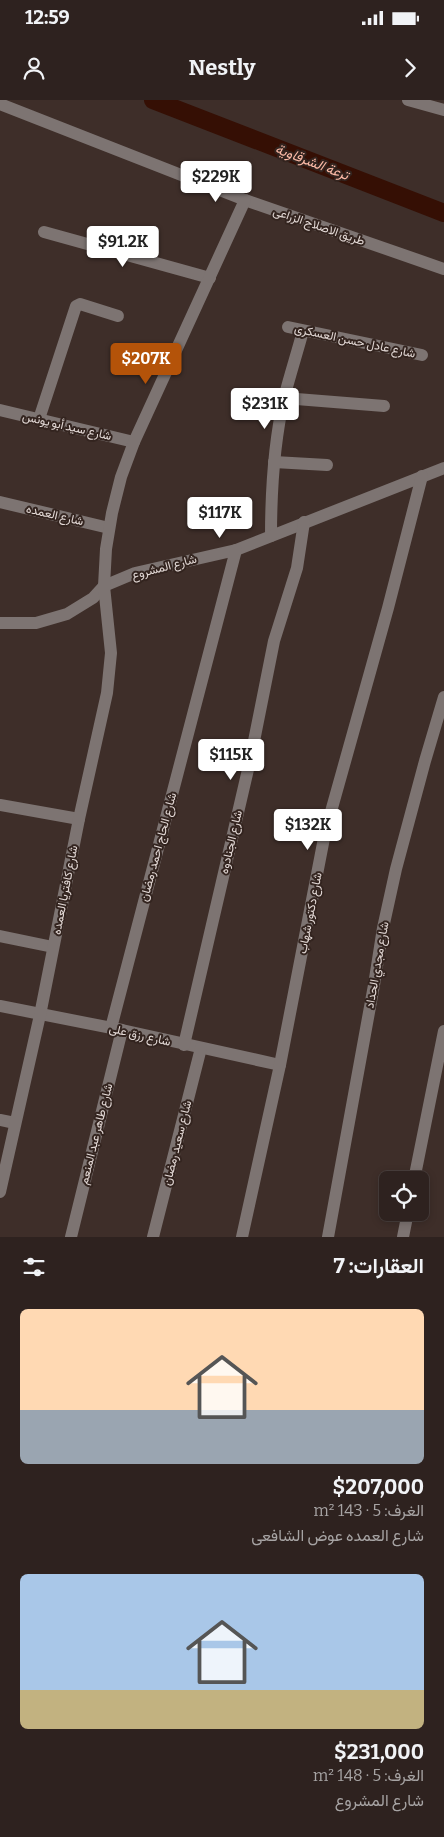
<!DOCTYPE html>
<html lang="ar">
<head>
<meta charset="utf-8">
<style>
  body { margin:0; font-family:Bitter,Vazirmatn,serif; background:#3a2f2c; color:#f1f3f6; direction:rtl; height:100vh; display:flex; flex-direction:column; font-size:19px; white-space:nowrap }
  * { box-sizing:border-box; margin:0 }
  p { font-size:16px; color:#a7a4a4 }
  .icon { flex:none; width:28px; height:28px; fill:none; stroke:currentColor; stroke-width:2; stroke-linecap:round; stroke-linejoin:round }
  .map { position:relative; height:1137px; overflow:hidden; direction:ltr }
  .panel { display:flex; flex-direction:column; background:#2e221f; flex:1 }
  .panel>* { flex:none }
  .tools { position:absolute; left:379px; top:1071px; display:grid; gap:10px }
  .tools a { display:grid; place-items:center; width:50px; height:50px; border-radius:8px; background:#2e221f; box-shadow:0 2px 8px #0003,0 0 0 1px #493f3d; font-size:25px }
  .price { position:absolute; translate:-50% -42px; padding:0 11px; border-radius:5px; background:#fff; color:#222; font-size:16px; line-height:32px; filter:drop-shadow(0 1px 2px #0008) }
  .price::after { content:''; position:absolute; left:50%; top:30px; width:15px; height:11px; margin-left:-8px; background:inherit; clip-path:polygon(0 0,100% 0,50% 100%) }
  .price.selected { background:#b45309; color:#fff }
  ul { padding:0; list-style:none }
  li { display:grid; align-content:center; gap:10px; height:265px; padding:0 20px }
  li span { display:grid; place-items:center; height:155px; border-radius:8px; color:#555 }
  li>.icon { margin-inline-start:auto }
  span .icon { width:90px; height:90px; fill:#fffc; stroke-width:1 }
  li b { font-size:21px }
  h2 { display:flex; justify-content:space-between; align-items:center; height:60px; padding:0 20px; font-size:21px }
  .status { display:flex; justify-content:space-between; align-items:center; height:35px; padding:0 25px; background:#2e221f; direction:ltr }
  .status svg { height:14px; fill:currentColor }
  header { display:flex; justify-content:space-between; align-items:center; height:65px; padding:0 20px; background:#2e221f; font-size:22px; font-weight:700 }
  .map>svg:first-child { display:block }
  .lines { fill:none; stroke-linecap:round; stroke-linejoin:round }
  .canal { stroke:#350f04; stroke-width:18 }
  .minor { stroke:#7d7472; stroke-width:12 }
  .labels { text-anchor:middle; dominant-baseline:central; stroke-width:4; stroke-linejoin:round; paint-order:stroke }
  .street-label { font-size:12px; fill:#e4dad7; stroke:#33241f }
  .water-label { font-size:14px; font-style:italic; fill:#fdbba7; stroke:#33241f }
</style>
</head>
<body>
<div class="status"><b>12:59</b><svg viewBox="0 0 49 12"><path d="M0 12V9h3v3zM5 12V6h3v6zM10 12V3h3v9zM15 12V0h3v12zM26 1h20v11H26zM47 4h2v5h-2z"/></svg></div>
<header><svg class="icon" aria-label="forward" viewBox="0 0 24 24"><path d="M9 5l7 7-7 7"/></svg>Nestly<svg class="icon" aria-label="person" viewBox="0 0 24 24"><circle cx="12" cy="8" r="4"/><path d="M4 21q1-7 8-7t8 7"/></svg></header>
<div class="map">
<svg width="444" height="1137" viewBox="0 0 444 1137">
  <rect width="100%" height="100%" fill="#3e2e29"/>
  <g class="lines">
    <path class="canal" d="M 153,0 L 444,113"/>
    <g class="minor">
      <path d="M 408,0 L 444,10"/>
      <path d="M 0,4 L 245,100 L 444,169"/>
      <path d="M 44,132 L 210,178"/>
      <path d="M 288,227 L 422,255"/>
      <path d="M 284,298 L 384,306"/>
      <path d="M 0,310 L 134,342"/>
      <path d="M 39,319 L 76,206 L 80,204 L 118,216"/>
      <path d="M 274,362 L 327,365"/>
      <path d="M 0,402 L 109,428"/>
      <path d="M 271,436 C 271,390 274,343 284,298 C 290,275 297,253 303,231"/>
      <path d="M 0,523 L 36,523 L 67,514 L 93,498 L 104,486 L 135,473 L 236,450 L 444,368"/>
      <path d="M 0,705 L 79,719"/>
      <path d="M 0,836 L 53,847"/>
      <path d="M 0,906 L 122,930 L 280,965"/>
      <path d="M 111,928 L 236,450"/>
      <path d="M 184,945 L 250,661 L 274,541 L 297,468 L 304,422"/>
      <path d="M 0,1020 L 15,1023"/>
      <path d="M 414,1080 L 444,931"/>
      <path d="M 0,1092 L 40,915 L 79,719 L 107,593 L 111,553 L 104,486 L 106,449 L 112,413 L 121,377 L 134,342 L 245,100"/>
      <path d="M 71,1137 L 122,930"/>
      <path d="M 153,1137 L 201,948"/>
      <path d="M 242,1137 L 280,965 L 325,733 L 388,508 L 422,376"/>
      <path d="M 328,1137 L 374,885 L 383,828 L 396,769 L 425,661 L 444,597"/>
      <path d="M 403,1137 L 408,1112"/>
    </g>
  </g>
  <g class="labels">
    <g class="street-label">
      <text transform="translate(319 126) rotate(19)">طريق الاصلاح الزراعى</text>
      <text transform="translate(355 241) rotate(12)">شارع عادل حسن العسكرى</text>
      <text transform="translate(67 326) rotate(13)">شارع سيد أبو يونس</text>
      <text transform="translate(55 415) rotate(13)">شارع العمده</text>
      <text transform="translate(164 467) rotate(-15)">شارع المشروع</text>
      <text transform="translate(231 742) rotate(-77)">شارع الجنادوه</text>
      <text transform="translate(158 747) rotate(-75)">شارع الحاج احمد رمضان</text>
      <text transform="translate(65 790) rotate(-79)">شارع كافتريا العمده</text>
      <text transform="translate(310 813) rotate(-79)">شارع دكتور شهاب</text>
      <text transform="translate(377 865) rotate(-80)">شارع مجدي الحداد</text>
      <text transform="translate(140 935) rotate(13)">شارع رزق على</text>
      <text transform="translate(96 1034) rotate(-76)">شارع طاهر عبد المنعم</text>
      <text transform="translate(177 1043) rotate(-76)">شارع سعيد رمضان</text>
    </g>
    <g class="water-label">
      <text transform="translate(312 62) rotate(21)">ترعة الشرقاوية</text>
    </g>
  </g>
</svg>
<div class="tools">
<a><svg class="icon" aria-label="locate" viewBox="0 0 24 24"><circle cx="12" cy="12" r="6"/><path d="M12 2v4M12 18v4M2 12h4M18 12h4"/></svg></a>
</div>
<b class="price" style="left:216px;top:103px">$229K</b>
<b class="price" style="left:123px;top:168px">$91.2K</b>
<b class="price selected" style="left:146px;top:285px">$207K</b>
<b class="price" style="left:265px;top:330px">$231K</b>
<b class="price" style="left:220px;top:439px">$117K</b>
<b class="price" style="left:231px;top:681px">$115K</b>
<b class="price" style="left:308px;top:751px">$132K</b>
</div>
<section class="panel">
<h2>العقارات: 7<svg class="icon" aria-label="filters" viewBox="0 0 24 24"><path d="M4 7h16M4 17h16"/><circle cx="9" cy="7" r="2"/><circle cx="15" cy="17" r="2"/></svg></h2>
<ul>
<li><span style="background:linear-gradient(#ffd9b3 65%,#9aa5b1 0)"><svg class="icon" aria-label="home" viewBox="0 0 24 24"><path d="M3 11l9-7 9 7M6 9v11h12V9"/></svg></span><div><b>$207,000</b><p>الغرف: 5 · 143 m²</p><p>شارع العمده عوض الشافعى</p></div></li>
<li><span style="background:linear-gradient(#a9c7e8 75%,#c2b280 0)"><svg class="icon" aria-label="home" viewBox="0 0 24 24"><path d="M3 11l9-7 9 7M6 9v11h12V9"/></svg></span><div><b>$231,000</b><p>الغرف: 5 · 148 m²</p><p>شارع المشروع</p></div></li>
</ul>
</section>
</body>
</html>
